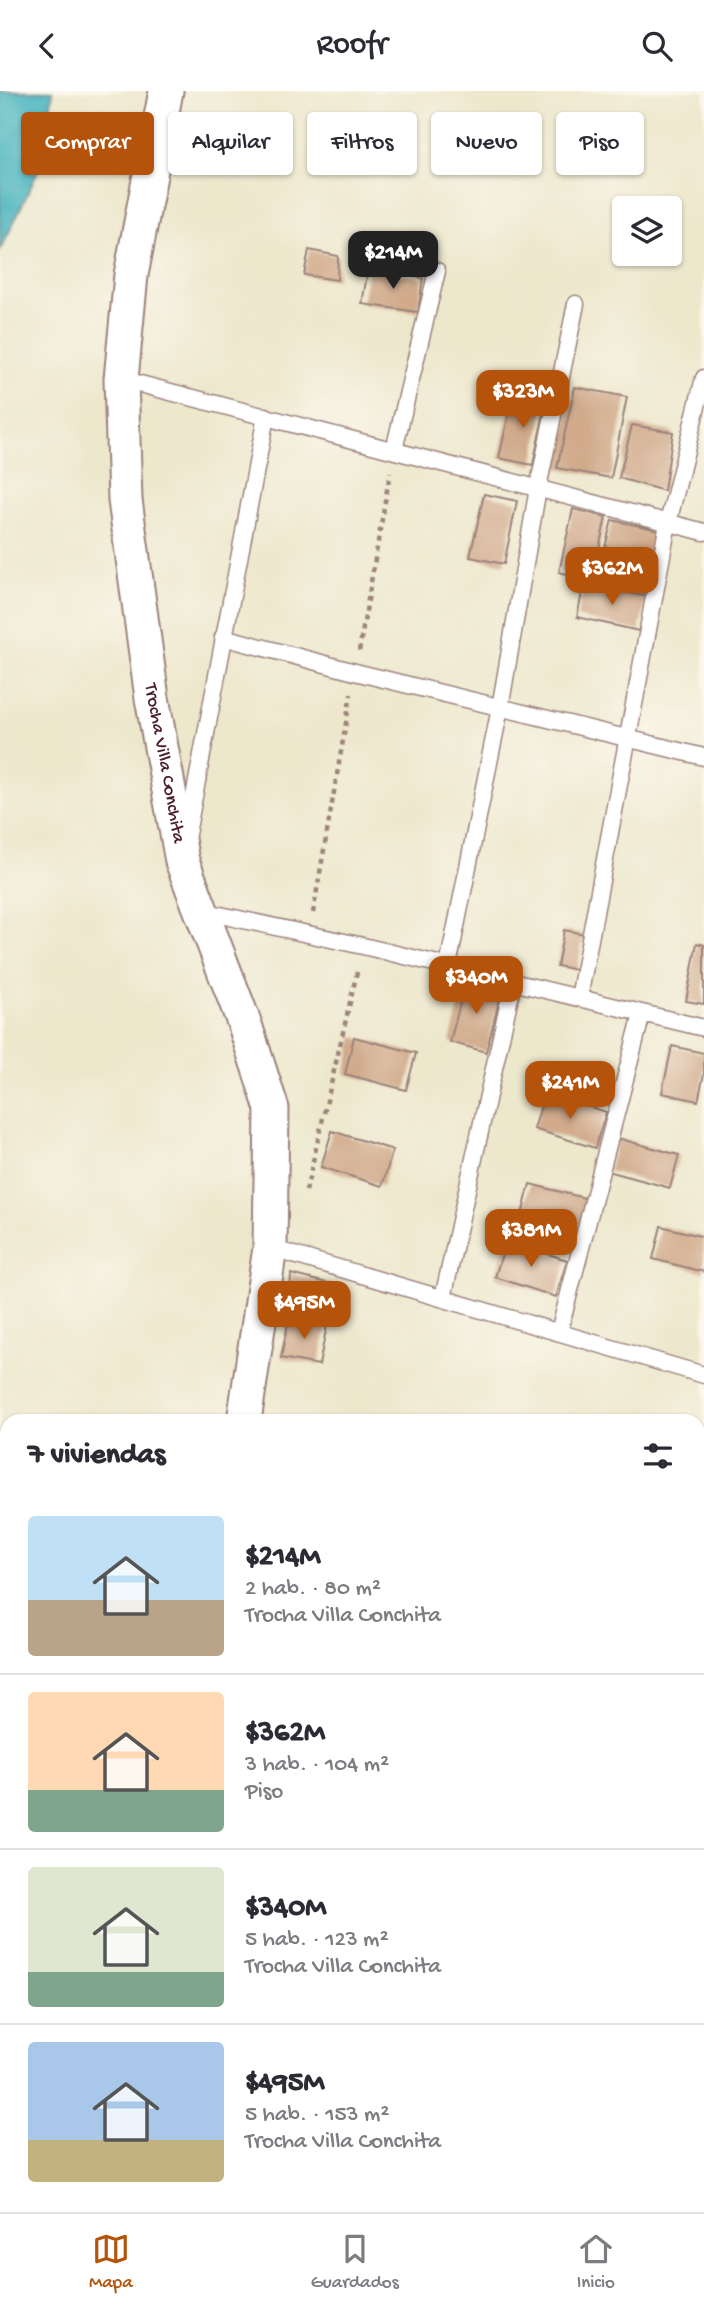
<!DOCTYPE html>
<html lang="es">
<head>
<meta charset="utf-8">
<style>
  body { margin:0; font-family:"Gochi Hand",sans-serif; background:#f7f7f7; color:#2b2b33; height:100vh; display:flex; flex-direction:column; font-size:26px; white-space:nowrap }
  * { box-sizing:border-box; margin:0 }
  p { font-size:23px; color:#7c7c81 }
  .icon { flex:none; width:38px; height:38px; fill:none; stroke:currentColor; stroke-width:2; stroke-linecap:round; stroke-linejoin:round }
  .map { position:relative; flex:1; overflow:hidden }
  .drawer { position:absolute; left:0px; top:1323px; width:705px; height:798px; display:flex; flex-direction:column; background:#fff; border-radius:21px 21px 0 0; box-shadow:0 2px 5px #0004 }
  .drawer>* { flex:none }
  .guide { position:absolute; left:21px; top:21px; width:663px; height:63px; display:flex; gap:14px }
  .fabs { position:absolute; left:612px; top:105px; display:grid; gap:14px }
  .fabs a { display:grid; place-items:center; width:70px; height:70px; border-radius:7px; background:#fff; box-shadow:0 2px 5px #0004; font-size:35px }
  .price { position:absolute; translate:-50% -60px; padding:0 16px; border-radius:14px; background:#b45309; color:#fff; font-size:23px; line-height:46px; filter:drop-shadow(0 2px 4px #0008) }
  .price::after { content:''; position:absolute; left:50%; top:42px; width:21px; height:16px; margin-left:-10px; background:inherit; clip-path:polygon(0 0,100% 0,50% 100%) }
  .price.active { background:#222; color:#fff }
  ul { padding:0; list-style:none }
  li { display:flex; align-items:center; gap:21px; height:175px; padding:0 28px }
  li+li { border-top:2px solid #e1e1e2 }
  li span { display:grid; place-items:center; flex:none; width:196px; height:140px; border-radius:7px; color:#555 }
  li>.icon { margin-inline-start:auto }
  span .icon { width:84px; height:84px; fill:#fffc; stroke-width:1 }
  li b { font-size:30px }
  h2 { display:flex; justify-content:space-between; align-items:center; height:84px; padding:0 28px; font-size:30px }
  .chip { padding:0 24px; border-radius:7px; background:#fff; box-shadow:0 2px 5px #0004; font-size:24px; line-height:63px }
  .chip.active { background:#b45309; color:#fff }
  header { display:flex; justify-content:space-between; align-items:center; height:91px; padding:0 28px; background:#fff; font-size:32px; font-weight:600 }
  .dock { display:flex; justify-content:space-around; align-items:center; height:98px; border-top:2px solid #e1e1e2; background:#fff; font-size:19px; color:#7c7c81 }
  .dock a { display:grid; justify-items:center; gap:4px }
  .dock .active { color:#b45309 }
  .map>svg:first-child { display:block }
  .water { fill:#41b1bc; stroke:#466874; stroke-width:2 }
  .building { fill:#d1ab8c }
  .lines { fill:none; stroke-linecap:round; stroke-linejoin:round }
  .lane-casing { stroke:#9c837c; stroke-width:19 }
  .street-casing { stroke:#9c837c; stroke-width:37 }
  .path { stroke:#9c837c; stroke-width:4.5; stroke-dasharray:5 5; stroke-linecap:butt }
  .lane { stroke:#fff; stroke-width:16 }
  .street { stroke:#fff; stroke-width:33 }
  .labels { text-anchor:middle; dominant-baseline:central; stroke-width:5; stroke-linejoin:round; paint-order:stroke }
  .street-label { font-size:19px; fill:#4a1f2b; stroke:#fbf7ec }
</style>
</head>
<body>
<header><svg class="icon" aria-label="back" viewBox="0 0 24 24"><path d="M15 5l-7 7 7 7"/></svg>Roofr<svg class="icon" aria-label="search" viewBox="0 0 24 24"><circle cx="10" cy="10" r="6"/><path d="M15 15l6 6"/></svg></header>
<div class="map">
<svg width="704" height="2121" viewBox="0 0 704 2121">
  <rect width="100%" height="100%" fill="#fbf7ec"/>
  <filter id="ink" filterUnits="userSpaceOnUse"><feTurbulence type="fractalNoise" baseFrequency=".0143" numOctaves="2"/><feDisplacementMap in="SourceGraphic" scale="14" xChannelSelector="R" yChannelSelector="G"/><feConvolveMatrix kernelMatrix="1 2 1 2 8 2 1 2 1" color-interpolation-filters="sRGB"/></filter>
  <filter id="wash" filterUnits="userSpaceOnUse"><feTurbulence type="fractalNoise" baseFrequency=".00686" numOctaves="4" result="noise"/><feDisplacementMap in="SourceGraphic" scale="28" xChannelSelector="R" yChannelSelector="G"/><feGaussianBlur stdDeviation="1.57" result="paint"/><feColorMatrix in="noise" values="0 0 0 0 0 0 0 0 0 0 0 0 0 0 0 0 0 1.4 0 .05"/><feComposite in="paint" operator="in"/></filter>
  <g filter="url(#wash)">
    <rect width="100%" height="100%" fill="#ede7cc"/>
    <path class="water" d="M 0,0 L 53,0 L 41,74 L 0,160 Z"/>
    <g id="blocks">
      <g class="building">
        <path d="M 309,159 L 338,165 L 337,189 L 304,184 Z"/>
        <path d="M 368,178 L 423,187 L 418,221 L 362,213 Z"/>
        <path d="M 575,296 L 627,306 L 611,387 L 557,377 Z"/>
        <path d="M 513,304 L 546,311 L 533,374 L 499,367 Z"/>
        <path d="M 632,334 L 673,341 L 664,400 L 619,387 Z"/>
        <path d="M 484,403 L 517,410 L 504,473 L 470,466 Z"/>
        <path d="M 573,418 L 606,426 L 592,489 L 559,481 Z"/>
        <path d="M 612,429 L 659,439 L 645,502 L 596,492 Z"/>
        <path d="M 584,492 L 647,506 L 639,540 L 577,526 Z"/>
        <path d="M 564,839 L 584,843 L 577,879 L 557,875 Z"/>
        <path d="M 697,852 L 704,854 L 704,913 L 686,910 Z"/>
        <path d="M 466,889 L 502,898 L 486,961 L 450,951 Z"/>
        <path d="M 354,946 L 416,962 L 406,999 L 345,983 Z"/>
        <path d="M 672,955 L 704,962 L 704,983 L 698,1010 L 662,1002 Z"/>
        <path d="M 545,1002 L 606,1021 L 595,1057 L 534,1038 Z"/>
        <path d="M 332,1040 L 393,1059 L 382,1095 L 321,1076 Z"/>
        <path d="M 617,1047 L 679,1064 L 670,1097 L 608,1080 Z"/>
        <path d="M 530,1093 L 592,1109 L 583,1143 L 521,1127 Z"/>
        <path d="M 661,1135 L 704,1146 L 704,1181 L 653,1168 Z"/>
        <path d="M 506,1150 L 567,1169 L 556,1206 L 495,1186 Z"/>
        <path d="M 291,1183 L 331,1193 L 323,1233 L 289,1223 Z"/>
        <path d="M 289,1227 L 327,1234 L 319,1274 L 281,1267 Z"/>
      </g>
    </g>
  </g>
  <g filter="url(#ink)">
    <use href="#blocks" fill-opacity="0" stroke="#9c837c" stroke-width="2"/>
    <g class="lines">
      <defs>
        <g id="lane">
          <path d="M 121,288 L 704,441"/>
          <path d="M 394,359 L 437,180"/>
          <path d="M 223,546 L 355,581 L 704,666"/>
          <path d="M 187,743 L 266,325"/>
          <path d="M 202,820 L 363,855 L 704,937"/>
          <path d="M 448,875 L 500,617 L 538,397 L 576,213"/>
          <path d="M 579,907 L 668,432 L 704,287"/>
          <path d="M 270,1157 L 704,1284"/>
          <path d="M 443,1207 L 513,892"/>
          <path d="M 559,1241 L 642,923"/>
          <path d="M 698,2081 L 704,2084"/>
          <path d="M 316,2114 L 333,2121"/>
        </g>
        <g id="street">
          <path id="s1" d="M 166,0 L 131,184 L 121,288 L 125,409 L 152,607 L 182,770 L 245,934 L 272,1018 L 270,1157 L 244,1330"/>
          <path d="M 243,2121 L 243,2114"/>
        </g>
      </defs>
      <use href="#lane" class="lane-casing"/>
      <use href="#street" class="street-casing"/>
      <g class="path">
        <path d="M 359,560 L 390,382"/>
        <path d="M 313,822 L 351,603"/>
        <path d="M 306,1100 L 358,877"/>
      </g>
      <use href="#lane" class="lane"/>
      <use href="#street" class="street"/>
    </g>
  </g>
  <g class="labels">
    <g class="street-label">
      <text stroke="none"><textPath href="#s1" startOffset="679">Trocha Villa Conchita</textPath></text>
    </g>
  </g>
</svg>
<div class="fabs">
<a><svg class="icon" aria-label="layers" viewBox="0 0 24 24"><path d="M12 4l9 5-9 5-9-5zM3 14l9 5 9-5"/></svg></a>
</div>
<b class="price active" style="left:393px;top:200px">$214M</b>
<b class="price" style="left:523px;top:339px">$323M</b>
<b class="price" style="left:612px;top:516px">$362M</b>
<b class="price" style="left:476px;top:925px">$340M</b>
<b class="price" style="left:570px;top:1030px">$241M</b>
<b class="price" style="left:531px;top:1178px">$381M</b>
<b class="price" style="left:304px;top:1250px">$495M</b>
<div class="guide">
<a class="chip active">Comprar</a>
<a class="chip">Alquilar</a>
<a class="chip">Filtros</a>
<a class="chip">Nuevo</a>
<a class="chip">Piso</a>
</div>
<section class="drawer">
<h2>7 viviendas<svg class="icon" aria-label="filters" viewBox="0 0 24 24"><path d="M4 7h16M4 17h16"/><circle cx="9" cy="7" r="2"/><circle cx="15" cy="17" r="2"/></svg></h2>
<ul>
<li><span style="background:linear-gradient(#bfe0f5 60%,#b9a48a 0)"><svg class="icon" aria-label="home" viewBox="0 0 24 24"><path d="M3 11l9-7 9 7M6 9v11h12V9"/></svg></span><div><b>$214M</b><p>2 hab. · 80 m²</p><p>Trocha Villa Conchita</p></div></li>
<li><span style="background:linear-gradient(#ffd9b3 70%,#7fa58c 0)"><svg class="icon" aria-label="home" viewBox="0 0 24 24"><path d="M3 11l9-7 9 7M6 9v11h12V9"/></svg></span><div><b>$362M</b><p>3 hab. · 104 m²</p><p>Piso</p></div></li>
<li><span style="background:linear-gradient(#dfe7d0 75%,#7fa58c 0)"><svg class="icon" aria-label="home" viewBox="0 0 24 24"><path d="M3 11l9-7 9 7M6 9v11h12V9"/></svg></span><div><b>$340M</b><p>5 hab. · 123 m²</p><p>Trocha Villa Conchita</p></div></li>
<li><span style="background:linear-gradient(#a9c7e8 70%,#c2b280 0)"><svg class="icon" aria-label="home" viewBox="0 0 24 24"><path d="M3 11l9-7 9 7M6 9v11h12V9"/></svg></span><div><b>$495M</b><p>5 hab. · 153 m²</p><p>Trocha Villa Conchita</p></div></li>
</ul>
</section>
</div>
<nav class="dock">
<a class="active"><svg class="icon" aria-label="map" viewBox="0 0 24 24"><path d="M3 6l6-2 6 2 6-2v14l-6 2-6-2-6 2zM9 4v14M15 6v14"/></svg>Mapa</a>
<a><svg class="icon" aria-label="saved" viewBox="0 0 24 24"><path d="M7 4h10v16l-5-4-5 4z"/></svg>Guardados</a>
<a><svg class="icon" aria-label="home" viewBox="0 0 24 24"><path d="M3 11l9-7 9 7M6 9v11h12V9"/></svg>Inicio</a>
</nav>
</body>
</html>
